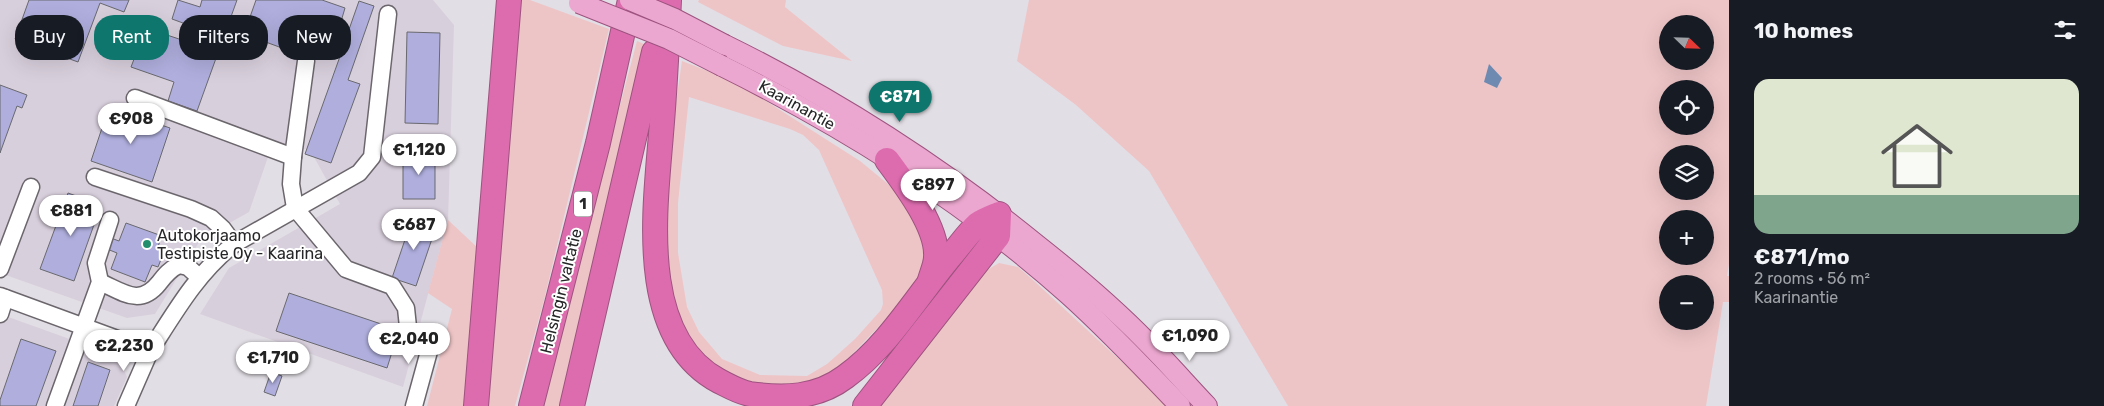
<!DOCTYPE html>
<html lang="en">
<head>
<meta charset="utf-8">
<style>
  body { margin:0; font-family:Rubik,sans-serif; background:#242831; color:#f1f3f6; height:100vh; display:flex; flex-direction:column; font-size:19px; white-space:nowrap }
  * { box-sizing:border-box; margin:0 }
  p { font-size:16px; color:#9ea1a6 }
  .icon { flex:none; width:28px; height:28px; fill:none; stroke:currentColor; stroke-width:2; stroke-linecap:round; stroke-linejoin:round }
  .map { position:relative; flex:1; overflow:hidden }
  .details { display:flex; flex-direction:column; background:#171b24; width:375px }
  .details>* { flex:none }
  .top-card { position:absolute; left:15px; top:15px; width:475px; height:45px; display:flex; gap:10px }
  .needle { width:32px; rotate:113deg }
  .buttons { position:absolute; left:1659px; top:15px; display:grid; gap:10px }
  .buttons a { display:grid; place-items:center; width:55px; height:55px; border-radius:50%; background:#171b24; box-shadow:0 5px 20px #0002; font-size:25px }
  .price { position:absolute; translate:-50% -42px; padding:0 11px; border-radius:18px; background:#fff; color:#222; font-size:16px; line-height:32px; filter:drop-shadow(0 1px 2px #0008) }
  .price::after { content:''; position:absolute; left:50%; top:30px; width:15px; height:11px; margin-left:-8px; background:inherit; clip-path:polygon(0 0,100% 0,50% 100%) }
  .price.selected { background:#0f766e; color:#fff }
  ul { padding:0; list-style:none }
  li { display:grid; align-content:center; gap:10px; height:265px; padding:0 25px }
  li+li { border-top:1px solid #363941 }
  li span { display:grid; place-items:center; height:155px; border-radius:15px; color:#555 }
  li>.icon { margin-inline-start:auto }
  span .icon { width:90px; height:90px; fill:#fffc; stroke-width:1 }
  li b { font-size:21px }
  h2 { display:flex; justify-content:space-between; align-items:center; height:60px; padding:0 25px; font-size:21px }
  .chip { padding:0 18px; border-radius:20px; background:#171b24; box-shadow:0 5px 20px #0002; font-size:18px; line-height:45px }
  .chip.selected { background:#0f766e; color:#fff }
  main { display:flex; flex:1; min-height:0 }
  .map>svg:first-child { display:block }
  .built { fill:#d8cfdc }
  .green { fill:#eec5c7; fill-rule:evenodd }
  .water { fill:#6e8ab0 }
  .building { fill:#afaedd; stroke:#69696f }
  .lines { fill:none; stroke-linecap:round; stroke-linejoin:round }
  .minor-casing { stroke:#6b666c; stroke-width:19 }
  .major-casing { stroke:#9d537f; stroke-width:22 }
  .highway-casing { stroke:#9d537f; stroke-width:26 }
  .minor { stroke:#fff; stroke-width:16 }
  .major { stroke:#eba7cf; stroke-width:20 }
  .highway { stroke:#dd6caf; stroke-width:24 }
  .major-bridge-casing { stroke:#9d537f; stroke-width:22; stroke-linecap:butt }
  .major-bridge { stroke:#eba7cf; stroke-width:20 }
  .poi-dot { fill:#228e6d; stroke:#fff; stroke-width:2 }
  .labels { text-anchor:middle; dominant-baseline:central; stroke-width:4; stroke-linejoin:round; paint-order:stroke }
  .shield { fill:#fff; stroke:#676668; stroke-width:1 }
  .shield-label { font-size:15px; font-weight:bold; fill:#262527 }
  .street-label { font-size:16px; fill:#262527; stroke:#fff }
  .poi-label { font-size:16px; fill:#262527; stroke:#fff; text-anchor:start }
</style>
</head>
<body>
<main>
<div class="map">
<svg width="1729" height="406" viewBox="0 0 1729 406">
  <rect width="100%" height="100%" fill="#e2dee5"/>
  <g class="built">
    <path d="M 0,0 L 433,0 L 454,25 L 448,220 L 403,387 L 200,314 L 229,268 L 340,204 L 309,148 L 268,157 L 249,212 L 201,239 L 155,314 L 127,318 L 0,273 Z"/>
    <path d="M 0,314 L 117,356 L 127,377 L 114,406 L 0,406 Z"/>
  </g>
  <g class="green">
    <path d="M 521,0 L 530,0 L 609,29 L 544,300 L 515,406 L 483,406 L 505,161 Z"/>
    <path d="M 699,0 L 786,0 L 785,7 L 852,61 L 783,46 L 698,2 Z"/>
    <path d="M 1029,0 L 1729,0 L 1729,264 L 1727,276 L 1729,276 L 1729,302 L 1723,302 L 1706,406 L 1288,406 L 1149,171 L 1076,105 L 1017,61 ZM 1668,24 L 1705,24 L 1705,61 L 1668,61 ZM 1668,89 L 1705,89 L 1705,126 L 1668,126 ZM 1668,154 L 1705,154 L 1705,191 L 1668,191 ZM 1668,219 L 1705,219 L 1705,256 L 1668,256 ZM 1668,284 L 1705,284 L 1705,321 L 1668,321 Z"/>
    <path d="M 637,41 L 646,45 L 560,406 L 541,406 Z"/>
    <path d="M 682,61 L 736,82 L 860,161 L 888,184 L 904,202 L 924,240 L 925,258 L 912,292 L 837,370 L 803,386 L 753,387 L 704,359 L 680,324 L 666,264 L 666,170 ZM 689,97 L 790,129 L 803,135 L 819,150 L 882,290 L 883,304 L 881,310 L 855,339 L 827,364 L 807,376 L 760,375 L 722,359 L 699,332 L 687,307 L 678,253 L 678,203 Z"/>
    <path d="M 448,220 L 479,249 L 466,406 L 427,406 L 452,309 L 428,293 Z"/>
    <path d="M 999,263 L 1018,267 L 1033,280 L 1148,386 L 1166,406 L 877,406 L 987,270 Z"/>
  </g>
  <path class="water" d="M 1489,64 L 1502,78 L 1497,88 L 1484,82 Z"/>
  <g class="building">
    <path d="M 29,0 L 129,0 L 124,12 L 100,3 L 78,62 L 15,39 Z"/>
    <path d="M 178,0 L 200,7 L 202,0 L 237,0 L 197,111 L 168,101 L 174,82 L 131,67 L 146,28 L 188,42 L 194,27 L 172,19 Z"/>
    <path d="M 256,0 L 322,0 L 345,8 L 337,35 L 346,38 L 359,1 L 374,6 L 348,80 L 360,84 L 331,163 L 305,154 L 343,48 L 289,29 L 282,48 L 244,34 Z"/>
    <path d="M 407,32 L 440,33 L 438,124 L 405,123 Z"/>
    <path d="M 0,85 L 27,95 L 22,108 L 17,106 L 0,153 Z"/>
    <path d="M 109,107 L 170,128 L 152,182 L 91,161 Z"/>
    <path d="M 435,152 L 435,199 L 403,199 L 403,153 Z"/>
    <path d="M 68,193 L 101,205 L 74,281 L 40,269 Z"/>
    <path d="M 413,216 L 437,224 L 416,286 L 392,278 Z"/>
    <path d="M 126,223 L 162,236 L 157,249 L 164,252 L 158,267 L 152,265 L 145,282 L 111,269 L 117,253 L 107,249 L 111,238 L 119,241 Z"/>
    <path d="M 289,293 L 399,330 L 387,368 L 276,331 Z"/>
    <path d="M 21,339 L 56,351 L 36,406 L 0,406 L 0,400 Z"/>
    <path d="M 88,362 L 110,370 L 98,406 L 73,406 Z"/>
    <path d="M 271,372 L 282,376 L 275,396 L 264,392 Z"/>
  </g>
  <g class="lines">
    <defs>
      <g id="minor">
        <path d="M 306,61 L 293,157 L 291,184 L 295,208 L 346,269 L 392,286 L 406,308 L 408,327"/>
        <path d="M 135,98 L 293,157"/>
        <path d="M 95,177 L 191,209 L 211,218 L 223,229 L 234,244"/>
        <path d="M 0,269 L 31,187"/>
        <path d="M 100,282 C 123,292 140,307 159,283 C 165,275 170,269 179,265 L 188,267 L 199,277"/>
        <path d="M 0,296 L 150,351 C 175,312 197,273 234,244 L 359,173 L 372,157 L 388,14"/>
        <path d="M 0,314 L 5,298"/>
        <path d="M 55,406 L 100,282 L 96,263 L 110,220"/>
        <path d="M 126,406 L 150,351"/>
        <path d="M 414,406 L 434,333"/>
      </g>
      <g id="major">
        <path d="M 725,45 C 837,100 940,166 1037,245 C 1075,275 1113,307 1147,342 C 1168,363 1187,385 1207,406"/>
        <path d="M 722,66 C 845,127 965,202 1068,294 C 1107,329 1144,368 1180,406"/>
      </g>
      <g id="highway">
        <path d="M 669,0 C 667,45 665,89 661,134 C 655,210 637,337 719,381 C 729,386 739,392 750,394 C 784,399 817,398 845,377 C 888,346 915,299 948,259 C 958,248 967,234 978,224 C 984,220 992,217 999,214 L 998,236 L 865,406"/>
        <path d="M 887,160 C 904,183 938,227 936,257 C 936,264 932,273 930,280"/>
        <path d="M 476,406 L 509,0"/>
        <path d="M 531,406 L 598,143 L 630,0"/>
        <path d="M 572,406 L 654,52"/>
      </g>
    </defs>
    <use href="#minor" class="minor-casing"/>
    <use href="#major" class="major-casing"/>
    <use href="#highway" class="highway-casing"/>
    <use href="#minor" class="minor"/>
    <use href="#major" class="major"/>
    <use href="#highway" class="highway"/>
    <defs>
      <g id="major-bridge">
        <path d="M 630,0 L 675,19 L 725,45"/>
        <path d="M 579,3 L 669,39 L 722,66"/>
      </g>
    </defs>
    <use href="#major-bridge" class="major-bridge-casing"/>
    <use href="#major-bridge" class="major-bridge"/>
  </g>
  <circle class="poi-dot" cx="147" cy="244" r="5"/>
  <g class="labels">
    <rect class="shield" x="574" y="191.5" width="18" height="25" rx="4"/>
    <g class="shield-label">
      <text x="583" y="204">1</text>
    </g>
    <g class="street-label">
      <text transform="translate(797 105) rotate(29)">Kaarinantie</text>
      <text transform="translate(561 291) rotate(-76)">Helsingin valtatie</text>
    </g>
    <g class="poi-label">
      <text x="157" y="235">Autokorjaamo<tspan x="157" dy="18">Testipiste Oy - Kaarina</tspan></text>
    </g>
  </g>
</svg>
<div class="buttons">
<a><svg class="needle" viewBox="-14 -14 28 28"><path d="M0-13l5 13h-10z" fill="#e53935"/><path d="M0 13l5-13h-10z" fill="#9ea1a6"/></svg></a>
<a><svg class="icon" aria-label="locate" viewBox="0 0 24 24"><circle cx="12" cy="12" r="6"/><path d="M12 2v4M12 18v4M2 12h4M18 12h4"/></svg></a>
<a><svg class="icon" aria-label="layers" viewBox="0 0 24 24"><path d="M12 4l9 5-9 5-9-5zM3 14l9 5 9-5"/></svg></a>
<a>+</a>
<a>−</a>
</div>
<b class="price selected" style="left:900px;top:123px">€871</b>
<b class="price" style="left:131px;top:145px">€908</b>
<b class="price" style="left:419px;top:176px">€1,120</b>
<b class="price" style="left:933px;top:211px">€897</b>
<b class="price" style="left:71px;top:237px">€881</b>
<b class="price" style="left:414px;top:251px">€687</b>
<b class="price" style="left:1190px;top:362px">€1,090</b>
<b class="price" style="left:409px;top:365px">€2,040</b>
<b class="price" style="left:124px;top:372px">€2,230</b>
<b class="price" style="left:273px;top:384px">€1,710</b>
<div class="top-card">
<a class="chip">Buy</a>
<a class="chip selected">Rent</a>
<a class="chip">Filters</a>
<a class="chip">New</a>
</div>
</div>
<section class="details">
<h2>10 homes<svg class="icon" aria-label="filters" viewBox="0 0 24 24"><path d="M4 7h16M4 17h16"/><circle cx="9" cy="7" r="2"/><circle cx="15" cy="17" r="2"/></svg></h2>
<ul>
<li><span style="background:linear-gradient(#dfe7d0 75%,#7fa58c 0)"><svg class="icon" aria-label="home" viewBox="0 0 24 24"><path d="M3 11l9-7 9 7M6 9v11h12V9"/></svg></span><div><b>€871/mo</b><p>2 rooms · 56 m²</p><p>Kaarinantie</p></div></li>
</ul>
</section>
</main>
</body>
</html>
